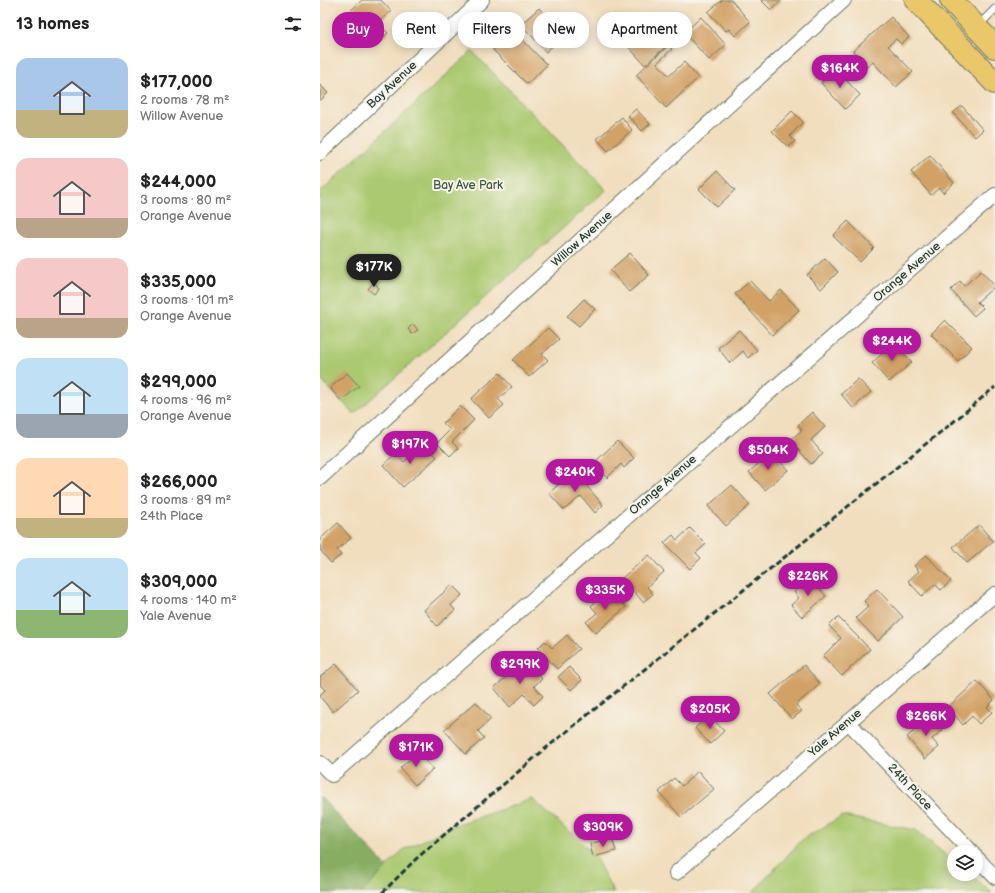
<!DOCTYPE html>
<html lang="en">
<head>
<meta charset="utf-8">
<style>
  body { margin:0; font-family:"Balsamiq Sans",sans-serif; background:#f6f6f6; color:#222; height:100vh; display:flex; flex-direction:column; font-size:15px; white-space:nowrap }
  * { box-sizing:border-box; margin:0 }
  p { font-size:13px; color:#767676 }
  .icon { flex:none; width:22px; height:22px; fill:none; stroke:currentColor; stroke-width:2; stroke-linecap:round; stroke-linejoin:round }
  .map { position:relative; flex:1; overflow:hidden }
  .drawer { display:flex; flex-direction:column; background:#fff; width:320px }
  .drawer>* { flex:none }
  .top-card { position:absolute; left:12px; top:12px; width:380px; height:36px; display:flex; gap:8px }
  .buttons { position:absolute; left:627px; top:845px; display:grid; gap:8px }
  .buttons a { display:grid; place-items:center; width:36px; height:36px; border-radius:50%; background:#fff; box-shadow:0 2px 10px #0003; font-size:20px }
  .price { position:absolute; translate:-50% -34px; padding:0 9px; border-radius:14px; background:#b5179e; color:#fff; font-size:13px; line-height:26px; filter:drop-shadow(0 1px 2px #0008) }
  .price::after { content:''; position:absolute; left:50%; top:24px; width:12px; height:9px; margin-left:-6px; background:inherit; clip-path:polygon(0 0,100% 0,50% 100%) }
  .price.active { background:#222; color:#fff }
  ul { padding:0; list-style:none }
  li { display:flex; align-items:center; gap:12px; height:100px; padding:0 16px }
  li span { display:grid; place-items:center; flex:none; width:112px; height:80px; border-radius:12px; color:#555 }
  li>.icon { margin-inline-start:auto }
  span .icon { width:48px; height:48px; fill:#fffc; stroke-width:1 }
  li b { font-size:17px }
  h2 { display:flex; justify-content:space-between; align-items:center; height:48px; padding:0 16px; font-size:17px }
  .pill { padding:0 14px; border-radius:16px; background:#fff; box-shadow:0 2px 10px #0003; font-size:14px; line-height:36px }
  .pill.active { background:#b5179e; color:#fff }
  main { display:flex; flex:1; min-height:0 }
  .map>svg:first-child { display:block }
  .green { fill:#aac970; stroke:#648352 }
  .forest { fill:#87ad62; stroke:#53754b }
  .building { fill:#d1a165 }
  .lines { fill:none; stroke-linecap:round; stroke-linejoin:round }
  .service-casing { stroke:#687564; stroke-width:9 }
  .minor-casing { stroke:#687564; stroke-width:16 }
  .primary-casing { stroke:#687564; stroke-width:24 }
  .service { stroke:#fff; stroke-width:7 }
  .minor { stroke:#fff; stroke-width:14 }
  .primary { stroke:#eac769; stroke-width:22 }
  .rail { stroke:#1f3d34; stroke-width:3; stroke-dasharray:6 3; stroke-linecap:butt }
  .labels { text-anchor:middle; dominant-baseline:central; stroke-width:4; stroke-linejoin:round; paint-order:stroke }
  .street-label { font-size:12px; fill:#1f3d34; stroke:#f7f3e8 }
  .park-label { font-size:12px; fill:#3b5940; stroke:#f7f3e8 }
</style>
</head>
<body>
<main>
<section class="drawer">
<h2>13 homes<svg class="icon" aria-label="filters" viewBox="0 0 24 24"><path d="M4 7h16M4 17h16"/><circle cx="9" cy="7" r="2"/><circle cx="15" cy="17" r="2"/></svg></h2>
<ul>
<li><span style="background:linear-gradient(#a9c7e8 65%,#c2b280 0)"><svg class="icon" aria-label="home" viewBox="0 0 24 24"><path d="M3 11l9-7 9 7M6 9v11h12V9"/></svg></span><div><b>$177,000</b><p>2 rooms · 78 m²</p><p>Willow Avenue</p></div></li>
<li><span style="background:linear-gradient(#f6c9c9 75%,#b9a48a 0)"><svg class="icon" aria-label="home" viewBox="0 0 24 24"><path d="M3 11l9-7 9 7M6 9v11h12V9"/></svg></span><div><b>$244,000</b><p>3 rooms · 80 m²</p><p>Orange Avenue</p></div></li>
<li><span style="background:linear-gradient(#f6c9c9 75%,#b9a48a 0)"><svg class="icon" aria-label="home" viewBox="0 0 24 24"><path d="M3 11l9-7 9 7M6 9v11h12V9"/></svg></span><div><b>$335,000</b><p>3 rooms · 101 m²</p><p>Orange Avenue</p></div></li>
<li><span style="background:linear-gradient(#bfe0f5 70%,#9aa5b1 0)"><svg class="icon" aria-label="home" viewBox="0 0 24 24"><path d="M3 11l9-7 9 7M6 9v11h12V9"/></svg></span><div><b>$299,000</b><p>4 rooms · 96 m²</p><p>Orange Avenue</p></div></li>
<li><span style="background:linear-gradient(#ffd9b3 75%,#c2b280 0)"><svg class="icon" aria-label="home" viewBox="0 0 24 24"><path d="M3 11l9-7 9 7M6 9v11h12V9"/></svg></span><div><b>$266,000</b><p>3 rooms · 89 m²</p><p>24th Place</p></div></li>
<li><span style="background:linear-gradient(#bfe0f5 65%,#8fb573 0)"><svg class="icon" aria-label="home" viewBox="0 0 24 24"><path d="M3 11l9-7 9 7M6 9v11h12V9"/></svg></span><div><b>$309,000</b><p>4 rooms · 140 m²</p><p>Yale Avenue</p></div></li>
</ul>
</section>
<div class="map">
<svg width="675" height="893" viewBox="0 0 675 893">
  <rect width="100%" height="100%" fill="#f7f3e8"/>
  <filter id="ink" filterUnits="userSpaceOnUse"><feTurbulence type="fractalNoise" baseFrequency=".025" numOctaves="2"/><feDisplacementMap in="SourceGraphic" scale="8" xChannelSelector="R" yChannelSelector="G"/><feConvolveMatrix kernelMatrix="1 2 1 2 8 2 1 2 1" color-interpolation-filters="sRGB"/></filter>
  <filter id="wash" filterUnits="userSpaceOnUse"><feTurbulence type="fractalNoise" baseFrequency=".012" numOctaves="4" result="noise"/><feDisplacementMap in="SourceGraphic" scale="16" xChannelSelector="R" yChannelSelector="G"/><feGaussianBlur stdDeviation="0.9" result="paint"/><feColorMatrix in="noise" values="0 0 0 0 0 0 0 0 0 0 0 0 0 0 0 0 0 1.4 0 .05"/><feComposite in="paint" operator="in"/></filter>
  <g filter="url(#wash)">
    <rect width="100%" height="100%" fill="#f1debe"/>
    <g class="green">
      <path d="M 152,51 L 286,190 L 34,414 L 0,379 L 0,192 Z"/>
      <path d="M 212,799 L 273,853 L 294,893 L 42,893 L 83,850 L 135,825 Z"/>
      <path d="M 522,816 L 596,830 L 634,862 L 634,874 L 649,874 L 672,893 L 432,893 L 483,839 Z"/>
    </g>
    <path class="forest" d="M 0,797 L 67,867 L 42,893 L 0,893 Z"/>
    <g id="blocks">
      <g class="building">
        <path d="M 42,0 L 61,0 L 71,11 L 58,23 L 68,33 L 55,45 L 26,15 Z"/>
        <path d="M 402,0 L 411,0 L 430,22 L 415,36 L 409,29 L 406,31 L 388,12 Z"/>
        <path d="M 441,0 L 462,0 L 451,10 Z"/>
        <path d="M 219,8 L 244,36 L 226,52 L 201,24 Z"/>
        <path d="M 381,17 L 406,45 L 389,60 L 364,33 Z"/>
        <path d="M 571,17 L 589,37 L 581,44 L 576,39 L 568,46 L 593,72 L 576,87 L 553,62 L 547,67 L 533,51 Z"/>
        <path d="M 332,22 L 350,43 L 325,65 L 306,44 Z"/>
        <path d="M 193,30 L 227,65 L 207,84 L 173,50 Z"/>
        <path d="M 348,46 L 352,49 L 337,63 L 349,76 L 364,62 L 378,78 L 346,108 L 316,75 Z"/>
        <path d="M 516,69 L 540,95 L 525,109 L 501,83 Z"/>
        <path d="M 0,85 L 8,93 L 0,101 Z"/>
        <path d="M 642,106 L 663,130 L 655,137 L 633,113 Z"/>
        <path d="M 316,109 L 330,124 L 322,131 L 308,116 Z"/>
        <path d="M 472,111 L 483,122 L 470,136 L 475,141 L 468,147 L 452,131 Z"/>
        <path d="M 302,117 L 312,130 L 288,151 L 277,139 Z"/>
        <path d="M 610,155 L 634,183 L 623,193 L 619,188 L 611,195 L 591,172 Z"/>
        <path d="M 397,171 L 415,190 L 397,207 L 379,189 Z"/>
        <path d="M 528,221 L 554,248 L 540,262 L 513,236 Z"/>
        <path d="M 310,253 L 329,275 L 309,292 L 290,270 Z"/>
        <path d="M 505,258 L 518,272 L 501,289 L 487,275 Z"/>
        <path d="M 661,271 L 675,286 L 657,302 L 663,308 L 654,316 L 631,290 L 640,281 L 644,286 Z"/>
        <path d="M 430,281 L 449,301 L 461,290 L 479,310 L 452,335 L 415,294 Z"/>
        <path d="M 54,282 L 59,288 L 54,294 L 48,289 Z"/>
        <path d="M 264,299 L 275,309 L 259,326 L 247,316 Z"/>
        <path d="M 625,320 L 652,347 L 638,361 L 611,334 Z"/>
        <path d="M 93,324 L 98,330 L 92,334 L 88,329 Z"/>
        <path d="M 228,328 L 239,339 L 222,354 L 228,360 L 209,377 L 193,360 Z"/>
        <path d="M 419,330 L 437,350 L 428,358 L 423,351 L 410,363 L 398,348 Z"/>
        <path d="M 574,343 L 592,362 L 569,382 L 552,363 Z"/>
        <path d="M 27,373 L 39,386 L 21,401 L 10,388 Z"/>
        <path d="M 180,373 L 192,387 L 178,399 L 184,405 L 169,418 L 151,399 Z"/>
        <path d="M 538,379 L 551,392 L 533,408 L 521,394 Z"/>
        <path d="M 140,406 L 154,420 L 132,442 L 138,448 L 130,456 L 117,443 L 130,430 L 123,423 Z"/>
        <path d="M 492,412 L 505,427 L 491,440 L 503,454 L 491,464 L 470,440 L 482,430 L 478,425 Z"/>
        <path d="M 297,441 L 314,458 L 304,468 L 301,464 L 287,478 L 273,464 Z"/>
        <path d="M 104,443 L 117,457 L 83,487 L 63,465 L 75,454 L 84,462 Z"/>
        <path d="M 452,452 L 468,470 L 445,490 L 429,472 Z"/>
        <path d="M 254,471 L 283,505 L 275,513 L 261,496 L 244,510 L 229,493 Z"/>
        <path d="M 412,485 L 430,505 L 406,526 L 388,506 Z"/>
        <path d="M 18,523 L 31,538 L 17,550 L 21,555 L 11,563 L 0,550 L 0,539 Z"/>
        <path d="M 659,525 L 673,541 L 647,563 L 633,547 Z"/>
        <path d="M 370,528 L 386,544 L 376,553 L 381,558 L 370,569 L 344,543 L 353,535 L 357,540 Z"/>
        <path d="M 329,555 L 344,572 L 327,587 L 333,594 L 323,602 L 302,578 Z"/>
        <path d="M 606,555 L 631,581 L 621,590 L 615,584 L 602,596 L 588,581 L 599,571 L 594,566 Z"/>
        <path d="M 490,578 L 506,596 L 482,617 L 471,605 L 479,598 L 474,592 Z"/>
        <path d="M 132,585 L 142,595 L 131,605 L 135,610 L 117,626 L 104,610 Z"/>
        <path d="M 290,589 L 306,607 L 276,633 L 266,622 L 277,613 L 271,606 Z"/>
        <path d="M 557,589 L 583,617 L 558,641 L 536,618 L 549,606 L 544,601 Z"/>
        <path d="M 518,617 L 550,649 L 522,676 L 503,656 L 521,638 L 509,626 Z"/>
        <path d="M 247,635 L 259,649 L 237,669 L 218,648 L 225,641 L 232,648 Z"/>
        <path d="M 205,660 L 222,679 L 214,686 L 223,696 L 214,705 L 204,694 L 190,707 L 174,688 Z"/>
        <path d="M 16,664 L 38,690 L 13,712 L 0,697 L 0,695 L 5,690 L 0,685 L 0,677 Z"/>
        <path d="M 484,665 L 500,684 L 476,705 L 482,711 L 472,719 L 450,694 Z"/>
        <path d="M 249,667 L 262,680 L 251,690 L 238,677 Z"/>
        <path d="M 657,681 L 674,700 L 667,707 L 672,712 L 659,724 L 652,716 L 643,725 L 628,707 Z"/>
        <path d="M 156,702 L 171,719 L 158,731 L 164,738 L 146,754 L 124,730 Z"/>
        <path d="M 389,715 L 404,731 L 390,744 L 375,728 Z"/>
        <path d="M 612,716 L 623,730 L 612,739 L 619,747 L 605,759 L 587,737 Z"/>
        <path d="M 98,752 L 113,769 L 95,785 L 80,768 Z"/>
        <path d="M 378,771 L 394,789 L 361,817 L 339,792 L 354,778 L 362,786 Z"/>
        <path d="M 292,838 L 296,851 L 273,857 L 270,844 Z"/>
      </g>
    </g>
  </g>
  <g filter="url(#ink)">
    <use href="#blocks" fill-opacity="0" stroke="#687564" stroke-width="1"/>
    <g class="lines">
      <defs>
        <path id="service" d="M 658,26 L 675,9"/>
        <g id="minor">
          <path d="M 0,153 L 162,0"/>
          <path d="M 0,478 L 524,0"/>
          <path d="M 528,722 L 652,852"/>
          <path d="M 0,763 L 12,775 L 675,195"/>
          <path d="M 656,857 L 675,877"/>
          <path d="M 356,873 L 675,594"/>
        </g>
        <g id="primary">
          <path d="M 596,0 L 675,83"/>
          <path d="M 631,0 L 675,47"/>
        </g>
      </defs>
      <use href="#service" class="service-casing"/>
      <use href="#minor" class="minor-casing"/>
      <use href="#primary" class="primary-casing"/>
      <use href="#service" class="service"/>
      <use href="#minor" class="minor"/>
      <use href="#primary" class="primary"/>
      <path class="rail" d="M 62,893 L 97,858 L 225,749 L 632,423 L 675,387"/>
    </g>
  </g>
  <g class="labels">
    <g class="street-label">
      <text transform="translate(72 85) rotate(-43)">Bay Avenue</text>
      <text transform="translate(262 239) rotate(-42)">Willow Avenue</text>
      <text transform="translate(587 272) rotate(-41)">Orange Avenue</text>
      <text transform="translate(343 485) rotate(-41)">Orange Avenue</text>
      <text transform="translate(515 733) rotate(-41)">Yale Avenue</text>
      <text transform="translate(590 787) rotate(47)">24th Place</text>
    </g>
    <g class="park-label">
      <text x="148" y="185">Bay Ave Park</text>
    </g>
  </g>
</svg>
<div class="buttons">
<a><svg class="icon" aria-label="layers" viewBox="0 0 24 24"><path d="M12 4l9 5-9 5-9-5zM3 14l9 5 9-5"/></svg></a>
</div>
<b class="price" style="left:520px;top:89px">$164K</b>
<b class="price active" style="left:54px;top:288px">$177K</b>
<b class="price" style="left:572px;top:362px">$244K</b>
<b class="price" style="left:90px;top:465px">$197K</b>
<b class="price" style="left:448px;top:471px">$504K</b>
<b class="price" style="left:255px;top:493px">$240K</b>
<b class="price" style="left:488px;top:597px">$226K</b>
<b class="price" style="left:285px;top:611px">$335K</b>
<b class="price" style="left:200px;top:685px">$299K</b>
<b class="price" style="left:390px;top:730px">$205K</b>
<b class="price" style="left:606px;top:737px">$266K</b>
<b class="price" style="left:96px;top:768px">$171K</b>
<b class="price" style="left:283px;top:848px">$309K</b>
<div class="top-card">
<a class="pill active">Buy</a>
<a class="pill">Rent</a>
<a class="pill">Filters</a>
<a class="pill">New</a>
<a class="pill">Apartment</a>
</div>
</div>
</main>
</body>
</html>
